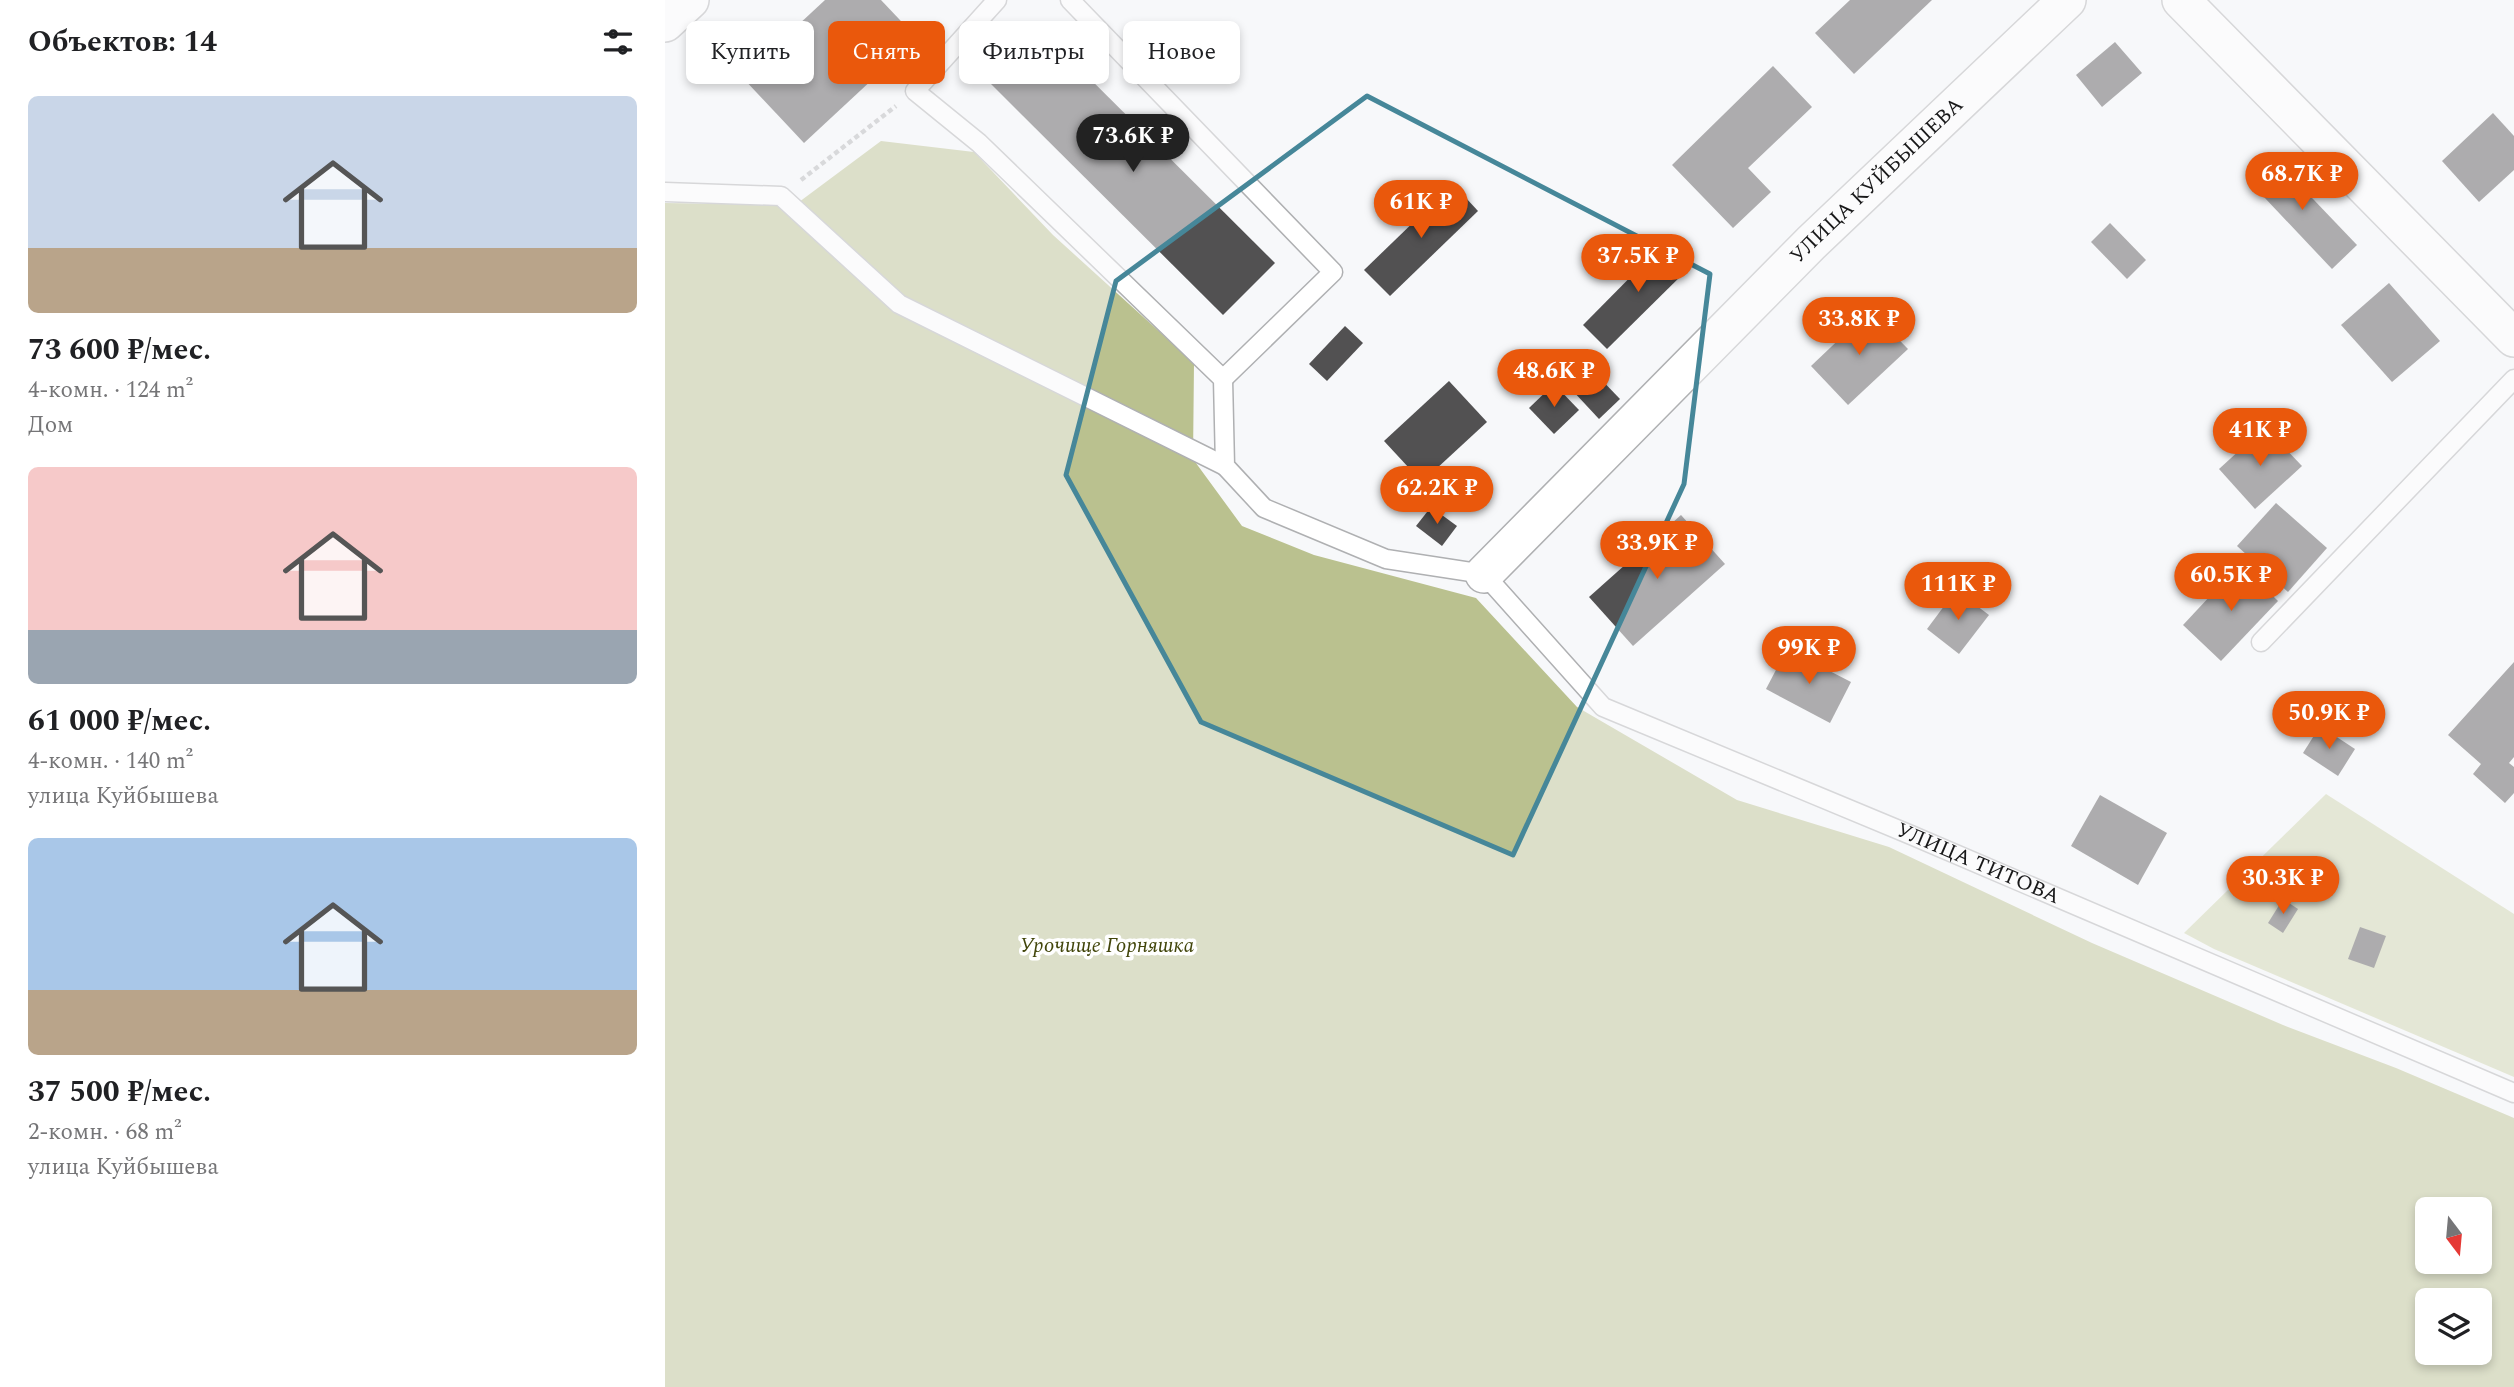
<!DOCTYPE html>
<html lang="ru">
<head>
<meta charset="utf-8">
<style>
  body { margin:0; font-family:Spectral,serif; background:#f2f2f2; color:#202124; height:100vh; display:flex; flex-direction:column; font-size:26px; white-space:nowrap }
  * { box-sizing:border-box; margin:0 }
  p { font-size:23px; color:#757577 }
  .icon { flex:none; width:38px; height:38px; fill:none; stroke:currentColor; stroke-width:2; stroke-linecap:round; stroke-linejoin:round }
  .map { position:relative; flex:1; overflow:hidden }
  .details { display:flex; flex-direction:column; background:#fff; width:665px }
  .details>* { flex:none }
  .top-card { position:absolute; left:21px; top:21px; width:665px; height:63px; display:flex; gap:14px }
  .needle { width:46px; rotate:164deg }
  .tools { position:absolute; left:1750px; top:1197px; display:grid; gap:14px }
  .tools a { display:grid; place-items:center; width:77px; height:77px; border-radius:10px; background:#fff; box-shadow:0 4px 10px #0003; font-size:35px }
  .price { position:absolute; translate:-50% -60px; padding:0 16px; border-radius:24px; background:#ea580c; color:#fff; font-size:23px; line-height:46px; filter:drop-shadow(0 2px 4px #0008) }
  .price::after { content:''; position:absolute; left:50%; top:42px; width:21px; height:16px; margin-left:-10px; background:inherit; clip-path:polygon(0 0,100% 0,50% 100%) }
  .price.current { background:#222; color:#fff }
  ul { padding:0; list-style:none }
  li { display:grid; align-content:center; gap:14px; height:371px; padding:0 28px }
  li span { display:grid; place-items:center; height:217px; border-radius:10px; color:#555 }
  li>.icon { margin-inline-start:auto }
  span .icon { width:126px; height:126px; fill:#fffc; stroke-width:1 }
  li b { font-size:30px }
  h2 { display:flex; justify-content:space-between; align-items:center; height:84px; padding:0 28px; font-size:30px }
  .pill { padding:0 24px; border-radius:10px; background:#fff; box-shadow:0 4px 10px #0003; font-size:24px; line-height:63px }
  .pill.current { background:#ea580c; color:#fff }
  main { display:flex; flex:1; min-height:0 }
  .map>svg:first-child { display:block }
  .green { fill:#cdd3ab }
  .forest { fill:#bac18f; fill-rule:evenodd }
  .building { fill:#525152 }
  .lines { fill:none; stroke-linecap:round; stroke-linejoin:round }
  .lane-casing { stroke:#afb0b2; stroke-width:21 }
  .street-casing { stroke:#afb0b2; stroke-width:40 }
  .path { stroke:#b2b3b5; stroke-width:4.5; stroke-dasharray:5 3.5; stroke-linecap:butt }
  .lane { stroke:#fff; stroke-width:18 }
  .street { stroke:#fff; stroke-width:37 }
  .marked { fill:none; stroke:#468799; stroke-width:5; stroke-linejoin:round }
  .labels { text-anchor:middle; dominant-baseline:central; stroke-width:7; stroke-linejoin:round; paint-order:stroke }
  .street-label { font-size:21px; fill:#181819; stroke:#fff }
  .park-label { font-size:21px; font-style:italic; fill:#42460b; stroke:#fff }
</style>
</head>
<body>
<main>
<section class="details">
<h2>Объектов: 14<svg class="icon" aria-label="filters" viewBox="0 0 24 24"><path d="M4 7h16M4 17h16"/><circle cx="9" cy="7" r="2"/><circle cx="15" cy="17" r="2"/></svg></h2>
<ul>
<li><span style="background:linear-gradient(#c9d6e8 70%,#b9a48a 0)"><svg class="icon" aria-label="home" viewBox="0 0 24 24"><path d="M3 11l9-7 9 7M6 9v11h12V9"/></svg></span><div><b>73 600 ₽/мес.</b><p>4-комн. · 124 m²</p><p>Дом</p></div></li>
<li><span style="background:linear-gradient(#f6c9c9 75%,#9aa5b1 0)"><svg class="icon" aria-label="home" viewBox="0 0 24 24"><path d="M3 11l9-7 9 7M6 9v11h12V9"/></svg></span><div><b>61 000 ₽/мес.</b><p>4-комн. · 140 m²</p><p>улица Куйбышева</p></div></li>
<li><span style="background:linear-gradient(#a9c7e8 70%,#b9a48a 0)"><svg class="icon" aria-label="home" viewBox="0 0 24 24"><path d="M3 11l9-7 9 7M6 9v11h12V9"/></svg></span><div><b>37 500 ₽/мес.</b><p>2-комн. · 68 m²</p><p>улица Куйбышева</p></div></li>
</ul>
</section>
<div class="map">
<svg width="1849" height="1387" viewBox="0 0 1849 1387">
  <rect width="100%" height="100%" fill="#f7f8fa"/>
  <path class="green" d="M 1661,794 L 1849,914 L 1849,1077 L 1549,949 L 1519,933 Z"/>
  <path class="forest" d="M 216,141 L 309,152 L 388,235 L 529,363 L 528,459 L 577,526 L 649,555 L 811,598 L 912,707 L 1072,800 L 1224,847 L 1427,943 L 1618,1025 L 1731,1068 L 1849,1118 L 1849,1387 L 0,1387 L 0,203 L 130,205 ZM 1762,1209 L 1815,1209 L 1815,1262 L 1762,1262 ZM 1762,1300 L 1815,1300 L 1815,1353 L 1762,1353 Z"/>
  <g class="building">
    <path d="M 160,0 L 216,0 L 252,38 L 139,143 L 77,77 Z"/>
    <path d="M 1185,0 L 1267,0 L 1189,74 L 1150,33 Z"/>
    <path d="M 378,32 L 610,263 L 558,315 L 326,84 Z"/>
    <path d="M 1450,42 L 1477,73 L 1437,107 L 1411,75 Z"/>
    <path d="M 1108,66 L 1147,107 L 1083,168 L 1106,192 L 1068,228 L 1007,165 Z"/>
    <path d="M 1828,113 L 1849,136 L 1849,170 L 1814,202 L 1777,161 Z"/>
    <path d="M 1607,156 L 1692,245 L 1667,269 L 1582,179 Z"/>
    <path d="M 788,184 L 813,211 L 725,296 L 699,270 Z"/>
    <path d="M 1445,223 L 1481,260 L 1462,279 L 1426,242 Z"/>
    <path d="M 1002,240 L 1027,265 L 942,349 L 918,325 Z"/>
    <path d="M 1724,283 L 1775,341 L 1727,382 L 1676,325 Z"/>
    <path d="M 1205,310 L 1243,349 L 1183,405 L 1146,366 Z"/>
    <path d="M 680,326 L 698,343 L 662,381 L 644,364 Z"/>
    <path d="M 928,371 L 955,399 L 934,419 L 907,390 Z"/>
    <path d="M 784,381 L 822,422 L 757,482 L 719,441 Z"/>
    <path d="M 889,384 L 914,410 L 889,434 L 864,408 Z"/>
    <path d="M 1600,427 L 1637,466 L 1590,509 L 1554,469 Z"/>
    <path d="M 1611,503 L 1662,548 L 1623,592 L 1572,546 Z"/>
    <path d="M 766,507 L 792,526 L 777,546 L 751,526 Z"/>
    <path d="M 1016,515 L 1060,564 L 968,646 L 924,597 Z"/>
    <path d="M 1575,564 L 1613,601 L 1556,661 L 1518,625 Z"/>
    <path d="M 1291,590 L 1324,615 L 1294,654 L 1262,629 Z"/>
    <path d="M 1122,649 L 1186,682 L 1165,723 L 1101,689 Z"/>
    <path d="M 1849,662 L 1849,757 L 1844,763 L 1849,767 L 1849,793 L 1840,803 L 1808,774 L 1816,764 L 1783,735 Z"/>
    <path d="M 1655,726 L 1690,749 L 1673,776 L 1638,753 Z"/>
    <path d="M 1435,795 L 1502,833 L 1473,885 L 1406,846 Z"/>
    <path d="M 1618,899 L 1633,909 L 1618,933 L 1603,923 Z"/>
    <path d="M 1695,927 L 1721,936 L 1709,968 L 1683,959 Z"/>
  </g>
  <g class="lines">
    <defs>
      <g id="lane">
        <path id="s1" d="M 332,0 L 250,91 L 314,143 L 558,379 L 560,466 L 599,508 L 721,559 L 819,574 L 938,707 L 1246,835 L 1849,1093"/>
        <path d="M 405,0 L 668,272 L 558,379"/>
        <path d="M 0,192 L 116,196 L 234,304 L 560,466"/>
        <path d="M 1596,642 L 1849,379"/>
      </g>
      <g id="street">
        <path d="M 1516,0 L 1849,338"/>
        <path d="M 0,23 L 25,0"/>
        <path id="s2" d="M 819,574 L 1146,243 L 1402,0"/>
      </g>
    </defs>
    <use href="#lane" class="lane-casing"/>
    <use href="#street" class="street-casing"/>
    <path class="path" d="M 136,180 L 231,106"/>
    <use href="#lane" class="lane"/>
    <use href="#street" class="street"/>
  </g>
  <path d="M0 0H1849V1387H0ZM 702,96 L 1045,274 L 1019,484 L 848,855 L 536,722 L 401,475 L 451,281 Z" fill="#f7f8fa" fill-opacity=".55" fill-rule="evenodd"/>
  <path class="marked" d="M 702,96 L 1045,274 L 1019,484 L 848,855 L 536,722 L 401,475 L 451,281 Z"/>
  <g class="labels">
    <g class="street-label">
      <text stroke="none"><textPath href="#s2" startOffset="556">УЛИЦА КУЙБЫШЕВА</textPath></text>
      <text stroke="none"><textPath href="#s1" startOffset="1505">УЛИЦА ТИТОВА</textPath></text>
    </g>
    <g class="park-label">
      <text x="442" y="946">Урочище Горняшка</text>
    </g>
  </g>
</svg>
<div class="tools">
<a><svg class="needle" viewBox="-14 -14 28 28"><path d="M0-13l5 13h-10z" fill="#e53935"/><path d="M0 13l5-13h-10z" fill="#757577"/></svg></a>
<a><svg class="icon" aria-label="layers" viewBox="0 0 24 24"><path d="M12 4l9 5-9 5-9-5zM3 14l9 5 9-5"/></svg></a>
</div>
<b class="price current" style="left:468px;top:174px">73.6K ₽</b>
<b class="price" style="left:1637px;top:212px">68.7K ₽</b>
<b class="price" style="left:756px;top:240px">61K ₽</b>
<b class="price" style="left:973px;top:294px">37.5K ₽</b>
<b class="price" style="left:1194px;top:357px">33.8K ₽</b>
<b class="price" style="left:889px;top:409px">48.6K ₽</b>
<b class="price" style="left:1595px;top:468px">41K ₽</b>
<b class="price" style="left:772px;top:526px">62.2K ₽</b>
<b class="price" style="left:992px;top:581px">33.9K ₽</b>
<b class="price" style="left:1566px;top:613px">60.5K ₽</b>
<b class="price" style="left:1293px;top:622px">111K ₽</b>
<b class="price" style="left:1144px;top:686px">99K ₽</b>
<b class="price" style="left:1664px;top:751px">50.9K ₽</b>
<b class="price" style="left:1618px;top:916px">30.3K ₽</b>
<div class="top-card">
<a class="pill">Купить</a>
<a class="pill current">Снять</a>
<a class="pill">Фильтры</a>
<a class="pill">Новое</a>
</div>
</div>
</main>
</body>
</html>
